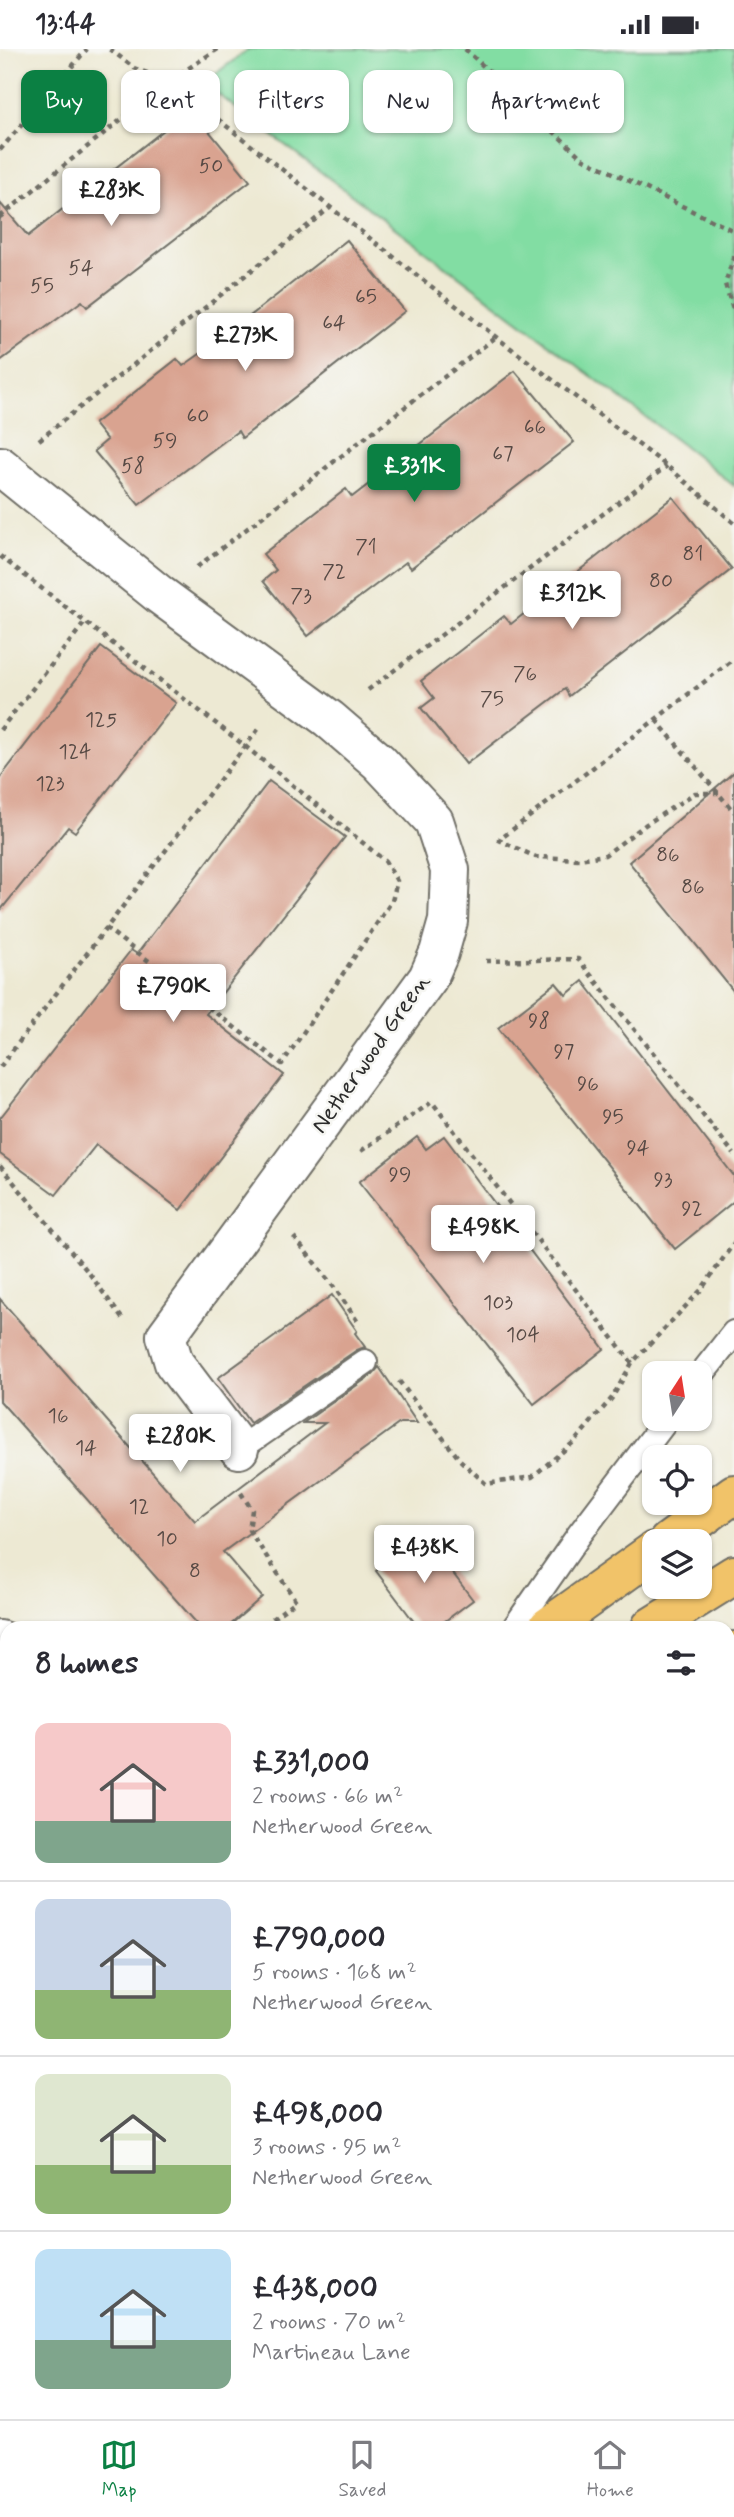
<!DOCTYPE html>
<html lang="en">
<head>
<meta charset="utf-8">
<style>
  body { margin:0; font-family:Mynerve,sans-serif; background:#f7f7f7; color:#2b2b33; height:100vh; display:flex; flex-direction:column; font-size:26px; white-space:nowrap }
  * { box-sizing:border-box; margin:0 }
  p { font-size:23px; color:#7c7c81 }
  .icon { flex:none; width:38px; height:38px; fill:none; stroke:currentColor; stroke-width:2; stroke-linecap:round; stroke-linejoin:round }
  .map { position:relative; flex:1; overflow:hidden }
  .details { position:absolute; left:0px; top:1572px; width:735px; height:800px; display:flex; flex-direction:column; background:#fff; border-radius:21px 21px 0 0; box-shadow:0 2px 5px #0004 }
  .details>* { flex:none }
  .guide { position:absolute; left:21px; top:21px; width:693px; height:63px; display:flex; gap:14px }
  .needle { width:46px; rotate:12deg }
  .buttons { position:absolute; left:642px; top:1312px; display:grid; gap:14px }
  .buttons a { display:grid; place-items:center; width:70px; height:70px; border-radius:14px; background:#fff; box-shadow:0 2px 5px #0004; font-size:35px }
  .price { position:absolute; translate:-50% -60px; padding:0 16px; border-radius:7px; background:#fff; color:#222; font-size:23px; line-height:46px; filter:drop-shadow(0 2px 4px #0008) }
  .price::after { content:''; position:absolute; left:50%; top:42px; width:21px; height:16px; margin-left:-10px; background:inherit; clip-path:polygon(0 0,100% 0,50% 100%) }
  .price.on { background:#0b8043; color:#fff }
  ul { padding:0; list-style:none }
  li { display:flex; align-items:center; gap:21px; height:175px; padding:0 35px }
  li+li { border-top:2px solid #e1e1e2 }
  li span { display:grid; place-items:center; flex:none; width:196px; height:140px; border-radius:14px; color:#555 }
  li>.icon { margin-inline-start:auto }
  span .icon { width:84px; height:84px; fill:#fffc; stroke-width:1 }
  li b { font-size:30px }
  h2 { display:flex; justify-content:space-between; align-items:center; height:84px; padding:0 35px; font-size:30px }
  .pill { padding:0 24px; border-radius:14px; background:#fff; box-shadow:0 2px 5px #0004; font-size:24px; line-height:63px }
  .pill.on { background:#0b8043; color:#fff }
  .status { display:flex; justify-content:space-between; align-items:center; height:49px; padding:0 35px; background:#fff; direction:ltr }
  .status svg { height:19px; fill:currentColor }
  .dock { display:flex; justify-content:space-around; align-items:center; height:98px; border-top:2px solid #e1e1e2; background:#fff; font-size:19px; color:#7c7c81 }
  .dock a { display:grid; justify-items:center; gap:4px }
  .dock .on { color:#0b8043 }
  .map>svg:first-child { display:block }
  .green { fill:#82dda3; stroke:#568467; stroke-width:2 }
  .building { fill:#d9a390 }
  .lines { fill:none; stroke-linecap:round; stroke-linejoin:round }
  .lane-casing { stroke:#6f6e66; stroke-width:28 }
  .street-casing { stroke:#6f6e66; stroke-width:42 }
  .primary-casing { stroke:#6f6e66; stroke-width:42 }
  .highway-casing { stroke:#6f6e66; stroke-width:42 }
  .path { stroke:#6f6e66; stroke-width:4.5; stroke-dasharray:5 5; stroke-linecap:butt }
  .lane { stroke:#fff; stroke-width:24 }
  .street { stroke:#fff; stroke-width:38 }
  .primary { stroke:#f1c369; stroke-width:38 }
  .highway { stroke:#f1c369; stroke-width:38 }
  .rail-casing { stroke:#2b2b2b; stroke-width:8 }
  .rail { stroke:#f6f6f2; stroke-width:5; stroke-dasharray:16; stroke-linecap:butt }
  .labels { text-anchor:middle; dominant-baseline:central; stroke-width:5; stroke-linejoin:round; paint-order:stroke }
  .number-label { font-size:21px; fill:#564944 }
  .street-label { font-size:24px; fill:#2b2b2b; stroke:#f6f6f2 }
</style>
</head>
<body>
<div class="status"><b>13:44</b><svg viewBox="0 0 49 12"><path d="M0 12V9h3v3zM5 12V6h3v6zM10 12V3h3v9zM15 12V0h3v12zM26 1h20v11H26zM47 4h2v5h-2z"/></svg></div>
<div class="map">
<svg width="734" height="2370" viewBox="0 0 734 2370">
  <rect width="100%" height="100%" fill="#f6f6f2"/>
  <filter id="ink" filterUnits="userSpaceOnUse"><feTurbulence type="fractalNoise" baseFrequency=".0143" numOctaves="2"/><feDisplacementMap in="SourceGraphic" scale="14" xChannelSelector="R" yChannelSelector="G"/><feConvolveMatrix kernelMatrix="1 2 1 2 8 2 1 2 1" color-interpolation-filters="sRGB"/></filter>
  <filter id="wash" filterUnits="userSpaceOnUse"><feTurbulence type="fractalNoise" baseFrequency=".00686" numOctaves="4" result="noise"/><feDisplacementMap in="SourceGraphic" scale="28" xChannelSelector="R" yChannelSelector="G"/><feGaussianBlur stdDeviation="1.57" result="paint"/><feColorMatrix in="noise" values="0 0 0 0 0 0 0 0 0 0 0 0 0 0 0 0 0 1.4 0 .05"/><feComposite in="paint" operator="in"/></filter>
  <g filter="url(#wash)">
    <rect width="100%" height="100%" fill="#ede9d3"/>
    <g class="green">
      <path d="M 249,0 L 734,0 L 734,437 L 696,406 L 203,34 Z"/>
      <path d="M 734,2197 L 734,2370 L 118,2370 L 141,2364 L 728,2364 L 728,2199 Z"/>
    </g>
    <g id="blocks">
      <g class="building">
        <path d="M 191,60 L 250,132 L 87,258 L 82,252 L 0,312 L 0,154 L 28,187 Z"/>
        <path d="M 347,191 L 405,262 L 242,389 L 238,382 L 139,456 L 94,402 L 107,391 L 94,375 L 177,310 L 183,317 L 217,293 Z"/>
        <path d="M 515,322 L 574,393 L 411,519 L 406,513 L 308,587 L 263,532 L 276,521 L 263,505 L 346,440 L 352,448 Z"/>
        <path d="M 673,448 L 732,520 L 569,647 L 565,640 L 466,715 L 421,659 L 434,649 L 421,632 L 504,567 L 511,575 Z"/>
        <path d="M 101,598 L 176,654 L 75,783 L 68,778 L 0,862 L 0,729 Z"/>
        <path d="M 734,723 L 734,943 L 629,813 Z"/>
        <path d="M 269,732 L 345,788 L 206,965 L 284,1026 L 180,1161 L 96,1096 L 56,1146 L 0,1105 L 0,1069 L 131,901 L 137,905 Z"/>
        <path d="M 583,932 L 734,1127 L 734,1152 L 675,1200 L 498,979 L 556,934 L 566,946 Z"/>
        <path d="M 444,1087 L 604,1300 L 534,1355 L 359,1133 L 417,1088 L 426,1100 Z"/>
        <path d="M 332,1246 L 357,1282 L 355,1284 L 365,1298 L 357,1301 L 250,1374 L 218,1329 Z"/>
        <path d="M 0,1250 L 195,1472 L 325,1374 L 303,1374 L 373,1325 L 379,1318 L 417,1374 L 400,1374 L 223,1503 L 262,1548 L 228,1578 L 200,1578 L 0,1352 Z"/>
        <path d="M 424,1486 L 473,1551 L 437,1578 L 418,1578 L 376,1522 Z"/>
      </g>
    </g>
  </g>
  <g filter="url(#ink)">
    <use href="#blocks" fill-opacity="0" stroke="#6f6e66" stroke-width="2"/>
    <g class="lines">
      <defs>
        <g id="lane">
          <path d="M 700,1327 L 734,1284"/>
          <path d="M 239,1400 L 365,1313"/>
          <path d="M 515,1578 L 579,1486 L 667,1370"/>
          <path d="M 0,2001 L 7,2000"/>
        </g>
        <g id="street">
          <path d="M 0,417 L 160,546 L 329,670 L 379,713 L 434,772 L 450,821 L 448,872 L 439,904 L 428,929 L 166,1287 L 174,1314 L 239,1400"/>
          <path d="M 0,1591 L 7,1600"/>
        </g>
        <g id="primary">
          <path d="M 668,1493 L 734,1445"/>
          <path d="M 548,1578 L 654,1502"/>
          <path d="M 728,1606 L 734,1602"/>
        </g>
        <g id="highway">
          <path d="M 651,1578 L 734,1526"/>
          <path d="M 728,1678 L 734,1677"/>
          <path d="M 0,1869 L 7,1867"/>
          <path d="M 0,1921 L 7,1919"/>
        </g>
      </defs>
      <use href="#lane" class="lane-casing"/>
      <use href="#street" class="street-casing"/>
      <use href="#primary" class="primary-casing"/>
      <use href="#highway" class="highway-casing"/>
      <g class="path">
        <path d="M 110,0 L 134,19 L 169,32 L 496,288 L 667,417 L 734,474"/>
        <path d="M 465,0 L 582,109 L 734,182"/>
        <path d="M 0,101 L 87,0"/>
        <path d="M 0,168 L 169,32 L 218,0"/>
        <path d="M 734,207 L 725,235 L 734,264"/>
        <path d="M 39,391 L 331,158"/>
        <path d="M 0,507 L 245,697 L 385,812 L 397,832 L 392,852 L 282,1015 L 106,879"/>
        <path d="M 197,518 L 496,288"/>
        <path d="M 368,641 L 667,417"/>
        <path d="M 656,671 L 734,763"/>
        <path d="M 0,681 L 86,572"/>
        <path d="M 719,744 L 695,744 L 645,776 L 605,806 L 579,810 L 536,808 L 499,791 L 734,610"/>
        <path d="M 486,912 L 578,910 L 734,1105"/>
        <path d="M 0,1018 L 260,678"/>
        <path d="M 361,1102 L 432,1053 L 632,1314"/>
        <path d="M 0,1117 L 89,1224 L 124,1272"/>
        <path d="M 294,1188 L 337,1242 L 360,1276"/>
        <path d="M 399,1332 L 460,1411 L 486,1435 L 532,1428 L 574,1393 L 612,1349 L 632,1314 L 701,1241 L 734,1194"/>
        <path d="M 241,1444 L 252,1461 L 249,1481 L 296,1552 L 261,1578"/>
        <path d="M 3,1817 L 7,1809"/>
        <path d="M 728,2231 L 734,2229"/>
        <path d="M 723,2364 L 727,2370"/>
        <path d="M 261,2370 L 281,2364"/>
      </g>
      <use href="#lane" class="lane"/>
      <use href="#street" class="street"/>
      <use href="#primary" class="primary"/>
      <use href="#highway" class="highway"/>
      <defs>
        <g id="rail">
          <path d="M 728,2124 L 734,2122"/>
          <path d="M 728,2148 L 734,2146"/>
          <path d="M 0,2341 L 7,2339"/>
          <path d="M 11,2370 L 31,2364"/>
        </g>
      </defs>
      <use href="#rail" class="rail-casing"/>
      <use href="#rail" class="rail"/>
    </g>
  </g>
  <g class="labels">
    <g class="number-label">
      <text x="211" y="117">50</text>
      <text x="81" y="219">54</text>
      <text x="42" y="237">55</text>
      <text x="366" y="248">65</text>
      <text x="334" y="274">64</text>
      <text x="198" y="367">60</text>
      <text x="535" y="378">66</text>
      <text x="165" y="392">59</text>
      <text x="503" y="405">67</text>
      <text x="133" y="417">58</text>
      <text x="366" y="498">71</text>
      <text x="693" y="505">81</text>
      <text x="334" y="523">72</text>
      <text x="661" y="532">80</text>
      <text x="301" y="547">73</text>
      <text x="525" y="625">76</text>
      <text x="492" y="650">75</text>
      <text x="101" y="671">125</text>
      <text x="75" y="703">124</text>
      <text x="50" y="735">123</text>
      <text x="668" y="806">86</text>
      <text x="693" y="838">86</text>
      <text x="539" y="972">98</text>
      <text x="564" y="1003">97</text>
      <text x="588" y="1035">96</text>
      <text x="613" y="1068">95</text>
      <text x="638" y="1099">94</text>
      <text x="400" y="1126">99</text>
      <text x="663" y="1131">93</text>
      <text x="692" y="1160">92</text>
      <text x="498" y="1254">103</text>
      <text x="523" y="1286">104</text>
      <text x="58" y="1367">16</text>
      <text x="86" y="1399">14</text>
      <text x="139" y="1458">12</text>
      <text x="167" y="1490">10</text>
      <text x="195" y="1522">8</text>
    </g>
    <g class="street-label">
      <text transform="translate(371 1005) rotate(-55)">Netherwood Green</text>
    </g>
  </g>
</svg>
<div class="buttons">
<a><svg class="needle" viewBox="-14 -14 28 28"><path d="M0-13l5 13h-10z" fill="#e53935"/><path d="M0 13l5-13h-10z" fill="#7c7c81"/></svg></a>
<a><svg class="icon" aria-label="locate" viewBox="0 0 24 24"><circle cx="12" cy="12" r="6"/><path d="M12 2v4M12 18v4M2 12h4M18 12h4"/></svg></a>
<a><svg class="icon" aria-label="layers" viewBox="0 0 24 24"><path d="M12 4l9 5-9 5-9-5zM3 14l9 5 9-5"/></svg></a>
</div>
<b class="price" style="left:111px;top:179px">£283K</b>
<b class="price" style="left:245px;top:324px">£273K</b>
<b class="price on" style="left:414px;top:455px">£331K</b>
<b class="price" style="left:572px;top:582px">£312K</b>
<b class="price" style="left:173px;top:975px">£790K</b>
<b class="price" style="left:483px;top:1216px">£498K</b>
<b class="price" style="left:180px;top:1425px">£280K</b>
<b class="price" style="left:424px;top:1536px">£438K</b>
<div class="guide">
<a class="pill on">Buy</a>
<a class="pill">Rent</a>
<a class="pill">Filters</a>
<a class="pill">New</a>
<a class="pill">Apartment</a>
</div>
<section class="details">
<h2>8 homes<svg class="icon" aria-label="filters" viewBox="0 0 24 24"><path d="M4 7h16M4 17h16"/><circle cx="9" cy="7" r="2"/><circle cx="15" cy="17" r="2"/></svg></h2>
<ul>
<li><span style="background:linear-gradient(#f6c9c9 70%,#7fa58c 0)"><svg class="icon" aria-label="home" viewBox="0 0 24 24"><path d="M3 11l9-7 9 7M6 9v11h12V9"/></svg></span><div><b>£331,000</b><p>2 rooms · 66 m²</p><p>Netherwood Green</p></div></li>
<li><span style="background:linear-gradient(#c9d6e8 65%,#8fb573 0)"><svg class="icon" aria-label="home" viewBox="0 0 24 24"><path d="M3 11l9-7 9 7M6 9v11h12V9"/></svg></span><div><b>£790,000</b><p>5 rooms · 168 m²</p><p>Netherwood Green</p></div></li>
<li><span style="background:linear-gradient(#dfe7d0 65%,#8fb573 0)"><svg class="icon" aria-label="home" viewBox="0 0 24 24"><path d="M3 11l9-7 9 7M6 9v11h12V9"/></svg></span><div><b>£498,000</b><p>3 rooms · 95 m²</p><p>Netherwood Green</p></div></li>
<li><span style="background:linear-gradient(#bfe0f5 65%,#7fa58c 0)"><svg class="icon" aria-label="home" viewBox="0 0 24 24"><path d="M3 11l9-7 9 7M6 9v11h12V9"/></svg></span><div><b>£438,000</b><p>2 rooms · 70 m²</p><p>Martineau Lane</p></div></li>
</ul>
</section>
</div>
<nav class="dock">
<a class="on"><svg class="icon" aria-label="map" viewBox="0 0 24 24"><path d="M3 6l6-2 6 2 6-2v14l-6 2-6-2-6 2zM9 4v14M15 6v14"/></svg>Map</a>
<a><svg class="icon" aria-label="saved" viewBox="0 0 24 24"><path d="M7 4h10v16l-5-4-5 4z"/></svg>Saved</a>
<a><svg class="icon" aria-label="home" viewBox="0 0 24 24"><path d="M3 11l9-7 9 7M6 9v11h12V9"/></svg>Home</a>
</nav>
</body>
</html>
